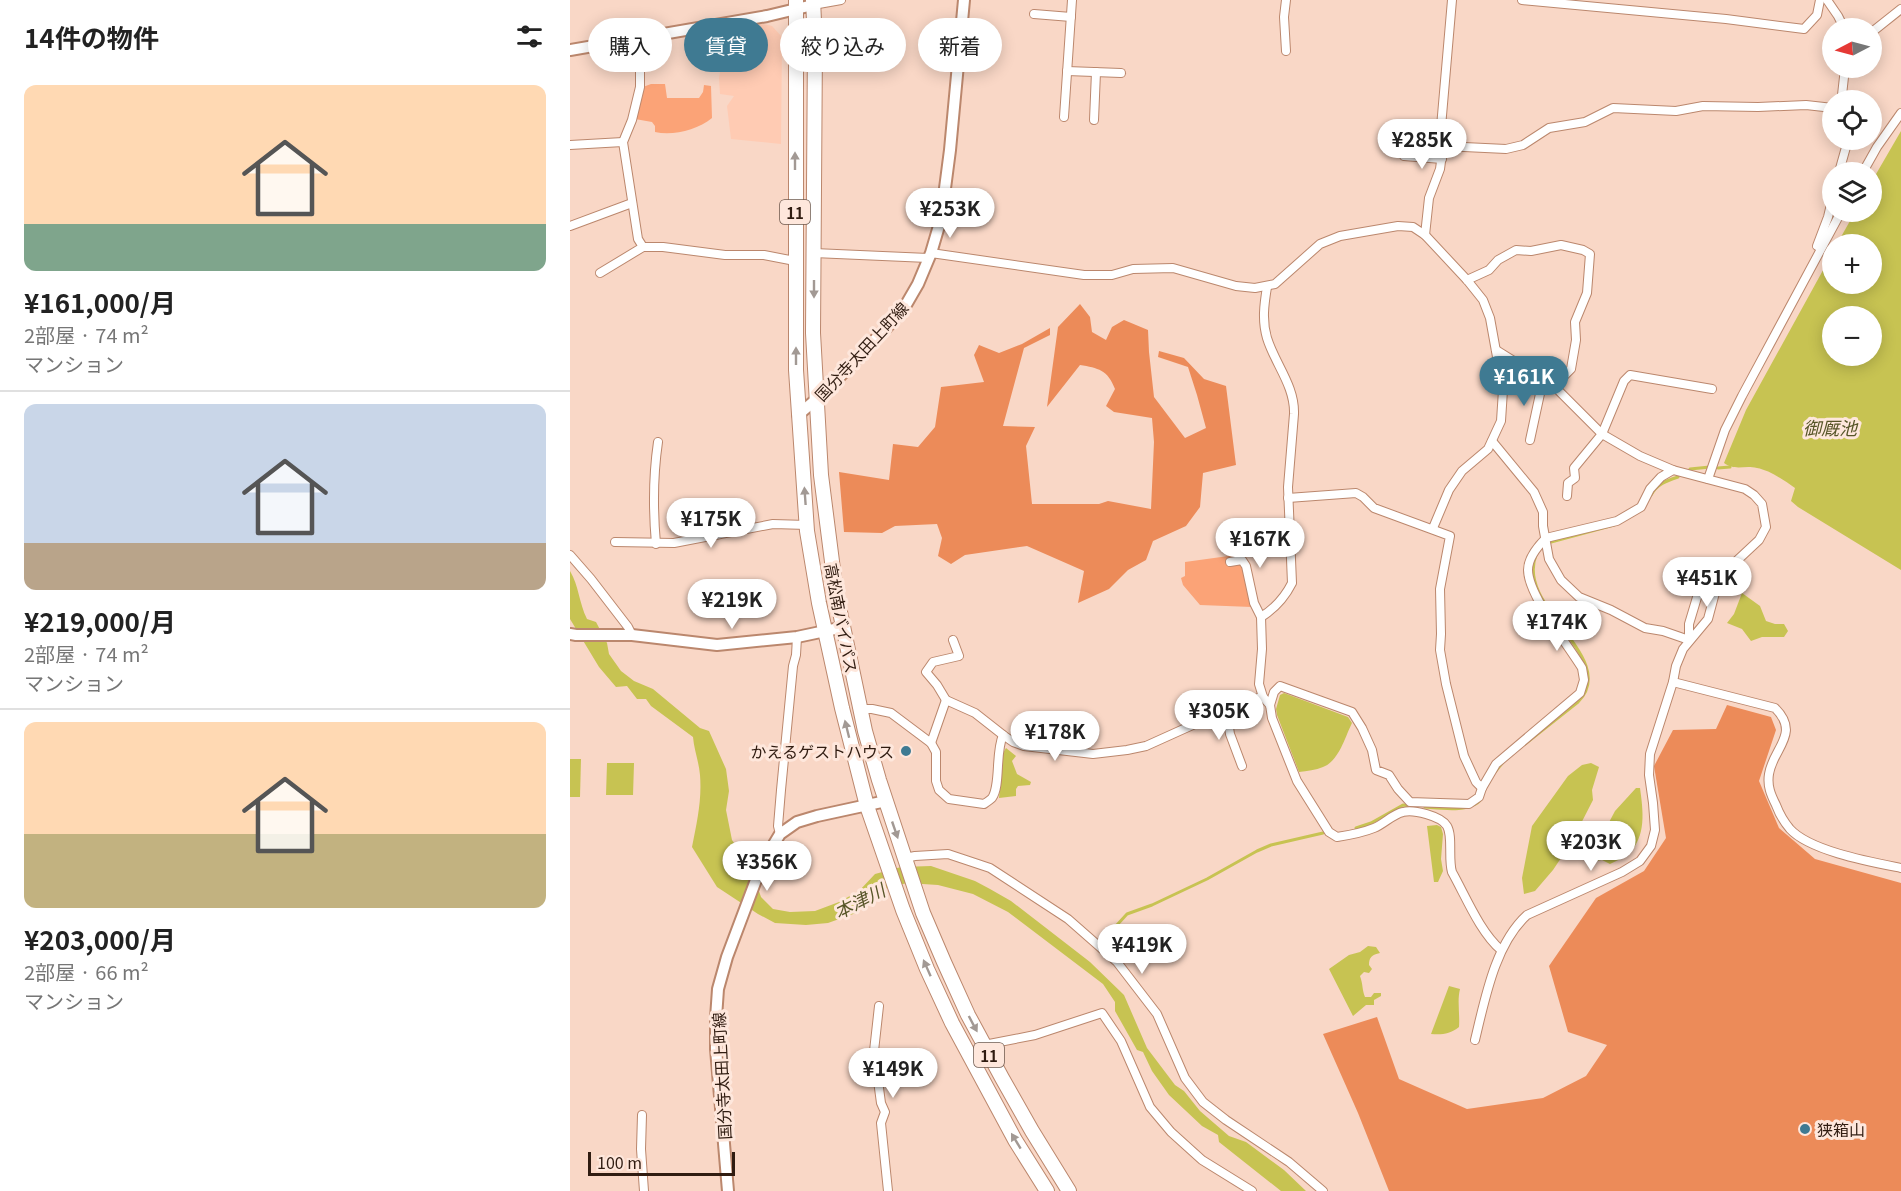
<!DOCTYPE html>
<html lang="ja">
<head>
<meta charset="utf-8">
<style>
  body { margin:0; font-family:Georgia,"Noto Sans JP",serif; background:#f6f6f6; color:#222; height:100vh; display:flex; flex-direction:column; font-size:22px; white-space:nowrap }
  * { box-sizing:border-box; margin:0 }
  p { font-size:20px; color:#767676 }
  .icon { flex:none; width:33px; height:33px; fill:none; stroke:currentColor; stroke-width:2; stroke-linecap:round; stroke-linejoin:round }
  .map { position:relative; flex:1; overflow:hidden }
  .sheet { display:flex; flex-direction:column; background:#fff; width:570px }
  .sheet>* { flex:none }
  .top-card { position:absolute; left:18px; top:18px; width:570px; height:54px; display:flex; gap:12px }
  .needle { width:39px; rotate:264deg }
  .fabs { position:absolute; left:1252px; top:18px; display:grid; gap:12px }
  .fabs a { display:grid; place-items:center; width:60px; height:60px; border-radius:50%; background:#fff; box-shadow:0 3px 15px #0003; font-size:30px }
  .scale { position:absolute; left:18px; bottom:15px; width:147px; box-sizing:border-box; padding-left:6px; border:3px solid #301c11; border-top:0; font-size:16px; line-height:21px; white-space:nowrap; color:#301c11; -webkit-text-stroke:4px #fee7dc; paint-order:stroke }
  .price { position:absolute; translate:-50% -51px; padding:0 14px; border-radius:21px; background:#fff; color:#222; font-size:20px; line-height:39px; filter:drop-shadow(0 2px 3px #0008) }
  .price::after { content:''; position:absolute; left:50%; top:36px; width:18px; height:14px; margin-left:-9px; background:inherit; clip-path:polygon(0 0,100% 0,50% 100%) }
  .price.current { background:#3f7a92; color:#fff }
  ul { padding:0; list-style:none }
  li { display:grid; align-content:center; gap:12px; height:318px; padding:0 24px }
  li+li { border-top:2px solid #e0e0e0 }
  li span { display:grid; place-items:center; height:186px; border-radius:12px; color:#555 }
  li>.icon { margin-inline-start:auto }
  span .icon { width:108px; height:108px; fill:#fffc; stroke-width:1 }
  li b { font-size:26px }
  h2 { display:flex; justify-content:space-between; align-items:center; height:72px; padding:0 24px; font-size:26px }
  .pill { padding:0 21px; border-radius:27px; background:#fff; box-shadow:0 3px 15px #0003; font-size:21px; line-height:54px }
  .pill.current { background:#3f7a92; color:#fff }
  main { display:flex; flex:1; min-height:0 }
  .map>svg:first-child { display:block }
  .built { fill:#ffcbb3 }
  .green { fill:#fba377 }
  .forest { fill:#ec8b59 }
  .water { fill:#c7c352; fill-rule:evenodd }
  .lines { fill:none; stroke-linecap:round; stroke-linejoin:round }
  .stream { stroke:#c7c352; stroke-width:3 }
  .street-casing { stroke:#bb876d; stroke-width:10 }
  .secondary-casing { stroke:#bb876d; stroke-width:14 }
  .highway-casing { stroke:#bb876d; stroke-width:16 }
  .street { stroke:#fff; stroke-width:8 }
  .secondary { stroke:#fff; stroke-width:10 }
  .highway { stroke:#fff; stroke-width:14 }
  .oneway { fill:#a29994 }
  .poi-dot { fill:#3f7a92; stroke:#fee7dc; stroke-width:2 }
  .labels { text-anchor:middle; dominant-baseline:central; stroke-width:6; stroke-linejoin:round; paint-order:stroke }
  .shield { fill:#fee7dc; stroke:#6e594e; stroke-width:1.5 }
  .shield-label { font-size:15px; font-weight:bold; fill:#301c11 }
  .street-label { font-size:16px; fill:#301c11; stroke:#fee7dc }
  .poi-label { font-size:16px; fill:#301c11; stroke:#fee7dc; text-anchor:end }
  .water-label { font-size:18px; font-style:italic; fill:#575528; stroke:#fee7dc }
</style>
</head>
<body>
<main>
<section class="sheet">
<h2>14件の物件<svg class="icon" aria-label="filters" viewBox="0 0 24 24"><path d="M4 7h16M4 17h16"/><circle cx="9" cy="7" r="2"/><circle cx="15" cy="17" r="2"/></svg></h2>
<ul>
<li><span style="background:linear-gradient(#ffd9b3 75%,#7fa58c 0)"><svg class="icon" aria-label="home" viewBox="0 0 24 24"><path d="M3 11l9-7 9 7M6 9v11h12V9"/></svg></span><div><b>¥161,000/月</b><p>2部屋 · 74 m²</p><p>マンション</p></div></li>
<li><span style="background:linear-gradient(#c9d6e8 75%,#b9a48a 0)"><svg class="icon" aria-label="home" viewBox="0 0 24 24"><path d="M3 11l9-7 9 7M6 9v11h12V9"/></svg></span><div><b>¥219,000/月</b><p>2部屋 · 74 m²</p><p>マンション</p></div></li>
<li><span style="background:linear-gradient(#ffd9b3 60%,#c2b280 0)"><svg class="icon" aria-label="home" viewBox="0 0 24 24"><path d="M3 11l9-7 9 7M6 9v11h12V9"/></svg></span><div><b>¥203,000/月</b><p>2部屋 · 66 m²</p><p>マンション</p></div></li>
</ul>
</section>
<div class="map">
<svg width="1331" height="1191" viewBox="0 0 1331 1191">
  <rect width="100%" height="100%" fill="#f9d7c6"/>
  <path class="built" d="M 188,23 L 202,26 L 212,37 L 211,144 L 161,139 L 157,106 L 164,96 L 150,94 L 149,78 L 158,28 Z"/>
  <g class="green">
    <path d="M 81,84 L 95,84 L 97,98 L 129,98 L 133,92 L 134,85 L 141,86 L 142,118 C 127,130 103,136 85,132 L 85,126 L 82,122 L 65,119 L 73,95 L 73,87 Z"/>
    <path d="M 673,554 L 682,607 L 630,605 L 613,585 L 611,578 L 615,576 L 615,562 Z"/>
  </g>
  <g class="forest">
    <path d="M 510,304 L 520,317 L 522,332 L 536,340 L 542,327 L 554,320 L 578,330 L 579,352 L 584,397 L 615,438 L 636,428 L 627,395 L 618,367 L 588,357 L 589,351 L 614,358 L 634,379 L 656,386 L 666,465 L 633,473 L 630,507 L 616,526 L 583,541 L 576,560 L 558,570 L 539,589 L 508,603 L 514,571 L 457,546 L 395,555 L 381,564 L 368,556 L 372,538 L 367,524 L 325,526 L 312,533 L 274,532 L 269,472 L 319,480 L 323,444 L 348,447 L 365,427 L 371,387 L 414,382 L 404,355 L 409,345 L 429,353 L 452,344 L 480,328 L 480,335 L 454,348 L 433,426 L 465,427 L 456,446 L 462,504 L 529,504 L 538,501 L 581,509 L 584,442 L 582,418 L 544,412 L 536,406 L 545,389 C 538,370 528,368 510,365 L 477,407 L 488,327 Z"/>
    <path d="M 1157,705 L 1201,717 L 1206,730 L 1189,781 L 1209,828 L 1245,859 L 1331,883 L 1331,1191 L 819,1191 L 788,1113 L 753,1034 L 807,1017 L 829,1079 L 897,1109 L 973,1098 L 1016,1076 L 1037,1045 L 998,1032 L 979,966 L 1026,898 L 1074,871 L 1096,838 L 1084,766 L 1103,730 L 1146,729 Z"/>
  </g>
  <g class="water">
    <path d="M 1331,131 L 1331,570 L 1228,507 L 1221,501 L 1225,488 C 1214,480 1199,470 1187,468 C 1174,465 1165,471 1154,463 L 1176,410 L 1263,252 L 1263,284 L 1302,284 L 1302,244 L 1267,244 L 1285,212 L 1302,212 L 1302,181 ZM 1302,316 L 1302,356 L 1263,356 L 1263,316 Z"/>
    <path d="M 0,571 C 9,586 9,603 17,619 L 26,622 L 37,643 L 39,654 L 51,671 L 64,681 L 83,689 L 130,728 L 139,731 L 156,769 L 159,791 L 156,810 L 162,840 L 181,868 L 191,897 L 203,909 L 220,912 L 245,911 L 269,902 L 289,891 L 305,874 L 331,867 L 361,866 L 405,881 L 420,889 L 441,901 L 520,962 L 554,995 L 577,1048 L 605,1085 L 614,1091 L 630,1111 L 659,1136 L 676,1142 L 714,1170 L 736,1191 L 711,1191 L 649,1142 L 648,1135 L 632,1126 L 599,1095 L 582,1071 L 573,1052 L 567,1050 L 545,1011 L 545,1002 L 533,984 L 438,912 L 403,894 L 368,885 L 337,883 L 310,890 L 300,899 L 286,913 L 258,923 L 236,925 L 205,923 L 188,914 L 147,887 L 122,847 C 127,822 132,800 130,775 C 129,762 124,750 123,737 L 81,706 L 76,699 L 67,699 L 57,686 L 46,687 L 29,667 L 0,619 Z"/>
    <path d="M 1172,593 L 1190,606 L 1196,621 L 1205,624 L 1214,624 L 1218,631 L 1214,637 L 1192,637 L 1181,641 L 1172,629 L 1157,623 L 1164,614 Z"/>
    <path d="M 714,693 L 778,717 L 782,723 C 775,737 769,761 753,767 C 746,770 737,771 729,772 L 707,715 L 706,709 L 710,695 Z"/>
    <path d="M 436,748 L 446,756 L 442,761 L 447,774 L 461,782 L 460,785 L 448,786 L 446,789 L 446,796 L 429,798 L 433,753 Z"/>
    <path d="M 0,759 L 11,759 L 10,797 L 0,797 Z"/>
    <path d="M 37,763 L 64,763 L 63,795 L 36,795 Z"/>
    <path d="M 1021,763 L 1029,767 L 1022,790 L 1023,800 L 1001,843 L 983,870 L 965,891 L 954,894 L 952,878 L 962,826 L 998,776 L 1012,765 Z"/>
    <path d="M 1066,788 L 1070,788 C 1073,810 1077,837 1058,854 C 1053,858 1046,861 1040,864 L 1032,860 L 1025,861 L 1036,828 L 1045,811 Z"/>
    <path d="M 867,825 L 871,827 L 873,834 L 871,859 L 873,871 L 868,882 L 864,882 L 857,826 Z"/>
    <path d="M 798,946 L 806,947 L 810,953 C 802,955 799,957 799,965 L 802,969 L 799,973 L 794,972 L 790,976 C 793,984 792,990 795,997 L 801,997 L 804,993 L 811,993 L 811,996 L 804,1000 L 804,1005 L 796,1005 L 783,1016 L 759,969 L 779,955 L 790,952 Z"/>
    <path d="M 879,986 L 890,989 C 887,1001 890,1014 889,1027 C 880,1034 872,1035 861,1034 Z"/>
  </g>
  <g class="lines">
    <g class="stream">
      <path d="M 1148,468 L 1160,467"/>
      <path d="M 1120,469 L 1140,467"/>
      <path d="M 1081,495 C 1087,484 1096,481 1108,477"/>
      <path d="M 981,542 L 1044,525"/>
      <path d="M 955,744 L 1008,702 C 1051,658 945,608 966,555"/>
      <path d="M 925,772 L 934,761"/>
      <path d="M 855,807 C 869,808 902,813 911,799"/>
      <path d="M 786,828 L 801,823 L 833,805 L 847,807"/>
      <path d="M 537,941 L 546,926 L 557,914 L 582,905 L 637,879 L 687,851 L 701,845 L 753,833"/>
    </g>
    <defs>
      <g id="street">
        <path d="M 716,0 L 714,17 L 716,51"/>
        <path d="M 952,0 L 1156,19 L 1234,29 L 1247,15 L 1250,0"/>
        <path d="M 1257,0 L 1268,16 L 1274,28"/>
        <path d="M 243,5 L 271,0"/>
        <path d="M 464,14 L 501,17"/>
        <path d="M 1302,32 L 1331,9"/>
        <path d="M 70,38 L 70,87 L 62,120 L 53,142 L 68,239 L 73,247 L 93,247 L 155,255 L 194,255 L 225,261"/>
        <path d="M 1275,68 L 1272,95 L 1276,100"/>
        <path d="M 497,71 L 551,73"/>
        <path d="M 494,117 L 502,0"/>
        <path d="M 524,120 L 526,72"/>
        <path d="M 0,145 L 53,142"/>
        <path d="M 873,146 L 936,149 L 953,145 L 979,128 L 1015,122 L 1043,108 L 1106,111 L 1133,106 L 1188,107 L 1236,105 L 1263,108"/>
        <path d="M 834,156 L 872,159"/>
        <path d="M 1269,172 L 1278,140"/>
        <path d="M 1293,172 L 1307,147 L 1331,113"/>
        <path d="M 0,226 L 62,203"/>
        <path d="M 855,235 L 859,198 L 870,169 L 873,146 L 871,127 L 882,0"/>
        <path d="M 1247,246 L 1258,217 L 1263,196"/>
        <path d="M 244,253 L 358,258"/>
        <path d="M 361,253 L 514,275 L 542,275 L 563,269 L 603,268 L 666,286 L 685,288 L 705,284 L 750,244 L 770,236 L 828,226 L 843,227 L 855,235 L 897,280 L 913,300 L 920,318 L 933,390 L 931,421 L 918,449 L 892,471 L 879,490 L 863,528"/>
        <path d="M 30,273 L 73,247"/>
        <path d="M 897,280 L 919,270 L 928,260 L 946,250 L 961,251 L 991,245 L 1013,250 L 1020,254 L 1017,293 L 1005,322 L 1006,340 L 1001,369 L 984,386"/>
        <path d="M 697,287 C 694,305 692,321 697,338 C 705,364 725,386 724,414 L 718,487 L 722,583 C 715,597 704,609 691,617 L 692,649 L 689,684 L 693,697 L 700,705 L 702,718 L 727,781 L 759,832 L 767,837 C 780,835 792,833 804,828 C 814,824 823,814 833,812 C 843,809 871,816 877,826 C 883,836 878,859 882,872 C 896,897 910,932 931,950"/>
        <path d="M 960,440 L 973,380"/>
        <path d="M 922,441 L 964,492 L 973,512 L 973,526 L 979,559 L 991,580 L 1009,597 L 1041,610 L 1075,628 L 1093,631 L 1119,640 L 1119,624 L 1134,574"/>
        <path d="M 1103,470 L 1175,489 L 1184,495 L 1192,504 L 1196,527 L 1189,540 L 1159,568 L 1146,589 L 1138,619 L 1113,649 L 1106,666 L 1103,682 L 1205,708 C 1231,734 1203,748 1199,774 C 1197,786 1201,795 1206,805 C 1209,813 1214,822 1220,829 C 1240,851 1301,862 1331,868"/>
        <path d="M 1138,479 L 1155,430 L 1172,396 L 1271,212"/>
        <path d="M 997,496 L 998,483 L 1005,478 L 1004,468 L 1032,434 L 1054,381 L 1060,375 L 1142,389"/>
        <path d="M 718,498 L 786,493 L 793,497 L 804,508 L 880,536 L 870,589 L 871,634 L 870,650 L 876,684 L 894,756 L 906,782 L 912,788"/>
        <path d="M 45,542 L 104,543 L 203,524 L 237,525"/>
        <path d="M 86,544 C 83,510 83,476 88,442"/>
        <path d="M 0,555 L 21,579 L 58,627 L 62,635"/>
        <path d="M 660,562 L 672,560 L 676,566 L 684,603 L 691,617"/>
        <path d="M 383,640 L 389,656 L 363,662 L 356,672 L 367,685 L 376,700 L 405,713 L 433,735 L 443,742 L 454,746 L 523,754 L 557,750 L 576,746 L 627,723 L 666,703 L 693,697"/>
        <path d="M 700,705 L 704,692 L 710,686 L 782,712 L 792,728 L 802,750 L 806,770 L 819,775 L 828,789 L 840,802 L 899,804 L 909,797 L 912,788 L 926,764 L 1010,693 L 1014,680 L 1012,668 C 998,645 958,595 958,570 C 958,558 968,546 976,538 L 1047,521 L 1071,507 L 1080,489 L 1091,477 L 1103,470 L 1070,456 L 1032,434 L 984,386 L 926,350"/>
        <path d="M 656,708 L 660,734 L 672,766"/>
        <path d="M 291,709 L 302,709 L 321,713 L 361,743 L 366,752 L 366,781 L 369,790 L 379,799 L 414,804 C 417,802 420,800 422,798 C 431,785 425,753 433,735"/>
        <path d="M 361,743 L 376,700"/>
        <path d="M 210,834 L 208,826 L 211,790 L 223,666 L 226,655 L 227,637"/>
        <path d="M 335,858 L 345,856 L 378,854 L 420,868 L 498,919 L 547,962 L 587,1014 L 615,1078 L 633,1102 L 656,1120 L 719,1162 L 753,1191"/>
        <path d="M 309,1006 L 304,1051 L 311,1103 L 315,1112 L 311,1123 L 318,1191"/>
        <path d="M 905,1040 C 915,999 925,944 957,915 L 1052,872 L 1070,861 L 1081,846 L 1085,830 L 1083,803 L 1079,775 L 1080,754 L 1103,682"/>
        <path d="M 414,1045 L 465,1035 L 532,1013 L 551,1041 L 580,1107 L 601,1132 L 632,1160 L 682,1191"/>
        <path d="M 72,1115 L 71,1149 L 74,1191"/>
      </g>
      <g id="secondary">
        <path d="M 0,50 L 197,16 L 243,5"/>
        <path d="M 228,415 L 256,391 L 320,324 L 337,303 L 348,284 L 361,253 L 371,219 L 380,150 L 394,0"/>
        <path d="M 0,634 L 6,635 L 62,635 L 147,645 L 227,637 L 274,627"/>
        <path d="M 158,1191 L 146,1049 L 146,1018 L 148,989 L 157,957 L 192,864 L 210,834 L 227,822 L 247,816 L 316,801"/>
      </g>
      <g id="highway">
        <path d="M 226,0 L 226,370 L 237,531 L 249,603 L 272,708 L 297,806 L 333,910 L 357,969 L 382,1023 L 445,1140 L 477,1191"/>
        <path d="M 243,0 L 245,42 L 243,333 L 251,475 L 266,593 L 295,731 L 309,780 L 353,913 L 374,962 L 398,1015 L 432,1078 L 462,1131 L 499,1191"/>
      </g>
    </defs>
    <use href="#street" class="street-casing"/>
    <use href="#secondary" class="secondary-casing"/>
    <use href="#highway" class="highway-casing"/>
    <use href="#street" class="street"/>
    <use href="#secondary" class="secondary"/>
    <use href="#highway" class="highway"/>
  </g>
  <defs><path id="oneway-solid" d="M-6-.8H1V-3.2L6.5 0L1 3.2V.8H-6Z" transform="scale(1.5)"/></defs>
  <g class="oneway">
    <use href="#oneway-solid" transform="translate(225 161) rotate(-90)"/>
    <use href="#oneway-solid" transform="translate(244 289) rotate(90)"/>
    <use href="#oneway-solid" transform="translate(226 356) rotate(-90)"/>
    <use href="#oneway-solid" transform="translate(235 496) rotate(-94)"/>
    <use href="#oneway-solid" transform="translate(277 729) rotate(-104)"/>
    <use href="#oneway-solid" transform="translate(325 830) rotate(71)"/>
    <use href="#oneway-solid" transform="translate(357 968) rotate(-114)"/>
    <use href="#oneway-solid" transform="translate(403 1024) rotate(62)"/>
    <use href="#oneway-solid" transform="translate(446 1141) rotate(-121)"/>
  </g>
  <g class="poi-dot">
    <circle cx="336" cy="751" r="6"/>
    <circle cx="1235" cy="1129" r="6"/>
  </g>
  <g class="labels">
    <g class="shield">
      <rect x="210" y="200" width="30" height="24" rx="4.5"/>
      <rect x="404" y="1043" width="30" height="24" rx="4.5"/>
    </g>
    <g class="shield-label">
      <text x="225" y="212">11</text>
      <text x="419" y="1055">11</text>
    </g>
    <g class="street-label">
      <text transform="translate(291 351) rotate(-47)">国分寺太田上町線</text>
      <text transform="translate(272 618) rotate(79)">高松南バイパス</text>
      <text transform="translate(151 1076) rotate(-93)">国分寺太田上町線</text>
    </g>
    <g class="poi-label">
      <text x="324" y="751">かえるゲストハウス</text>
      <text x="1247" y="1129" text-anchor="start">狭箱山</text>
    </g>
    <g class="water-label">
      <text x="1260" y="427">御厩池</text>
      <text transform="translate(289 900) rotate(-27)">本津川</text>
    </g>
  </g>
</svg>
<div class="fabs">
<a><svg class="needle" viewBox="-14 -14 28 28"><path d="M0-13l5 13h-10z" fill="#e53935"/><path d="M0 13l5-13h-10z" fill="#767676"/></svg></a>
<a><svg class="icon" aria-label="locate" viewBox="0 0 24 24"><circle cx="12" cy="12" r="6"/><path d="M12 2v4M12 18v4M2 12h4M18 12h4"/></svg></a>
<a><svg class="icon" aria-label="layers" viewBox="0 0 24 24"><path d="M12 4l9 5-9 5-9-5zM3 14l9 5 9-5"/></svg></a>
<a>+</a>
<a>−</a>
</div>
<div class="scale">100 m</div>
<b class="price" style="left:852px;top:170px">¥285K</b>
<b class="price" style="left:380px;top:239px">¥253K</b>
<b class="price current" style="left:954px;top:407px">¥161K</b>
<b class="price" style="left:141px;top:549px">¥175K</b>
<b class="price" style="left:690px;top:569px">¥167K</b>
<b class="price" style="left:1137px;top:608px">¥451K</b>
<b class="price" style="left:162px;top:630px">¥219K</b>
<b class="price" style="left:987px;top:652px">¥174K</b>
<b class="price" style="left:649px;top:741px">¥305K</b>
<b class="price" style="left:485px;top:762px">¥178K</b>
<b class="price" style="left:1021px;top:872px">¥203K</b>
<b class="price" style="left:197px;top:892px">¥356K</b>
<b class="price" style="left:572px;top:975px">¥419K</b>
<b class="price" style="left:323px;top:1099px">¥149K</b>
<div class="top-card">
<a class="pill">購入</a>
<a class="pill current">賃貸</a>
<a class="pill">絞り込み</a>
<a class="pill">新着</a>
</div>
</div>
</main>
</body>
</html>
